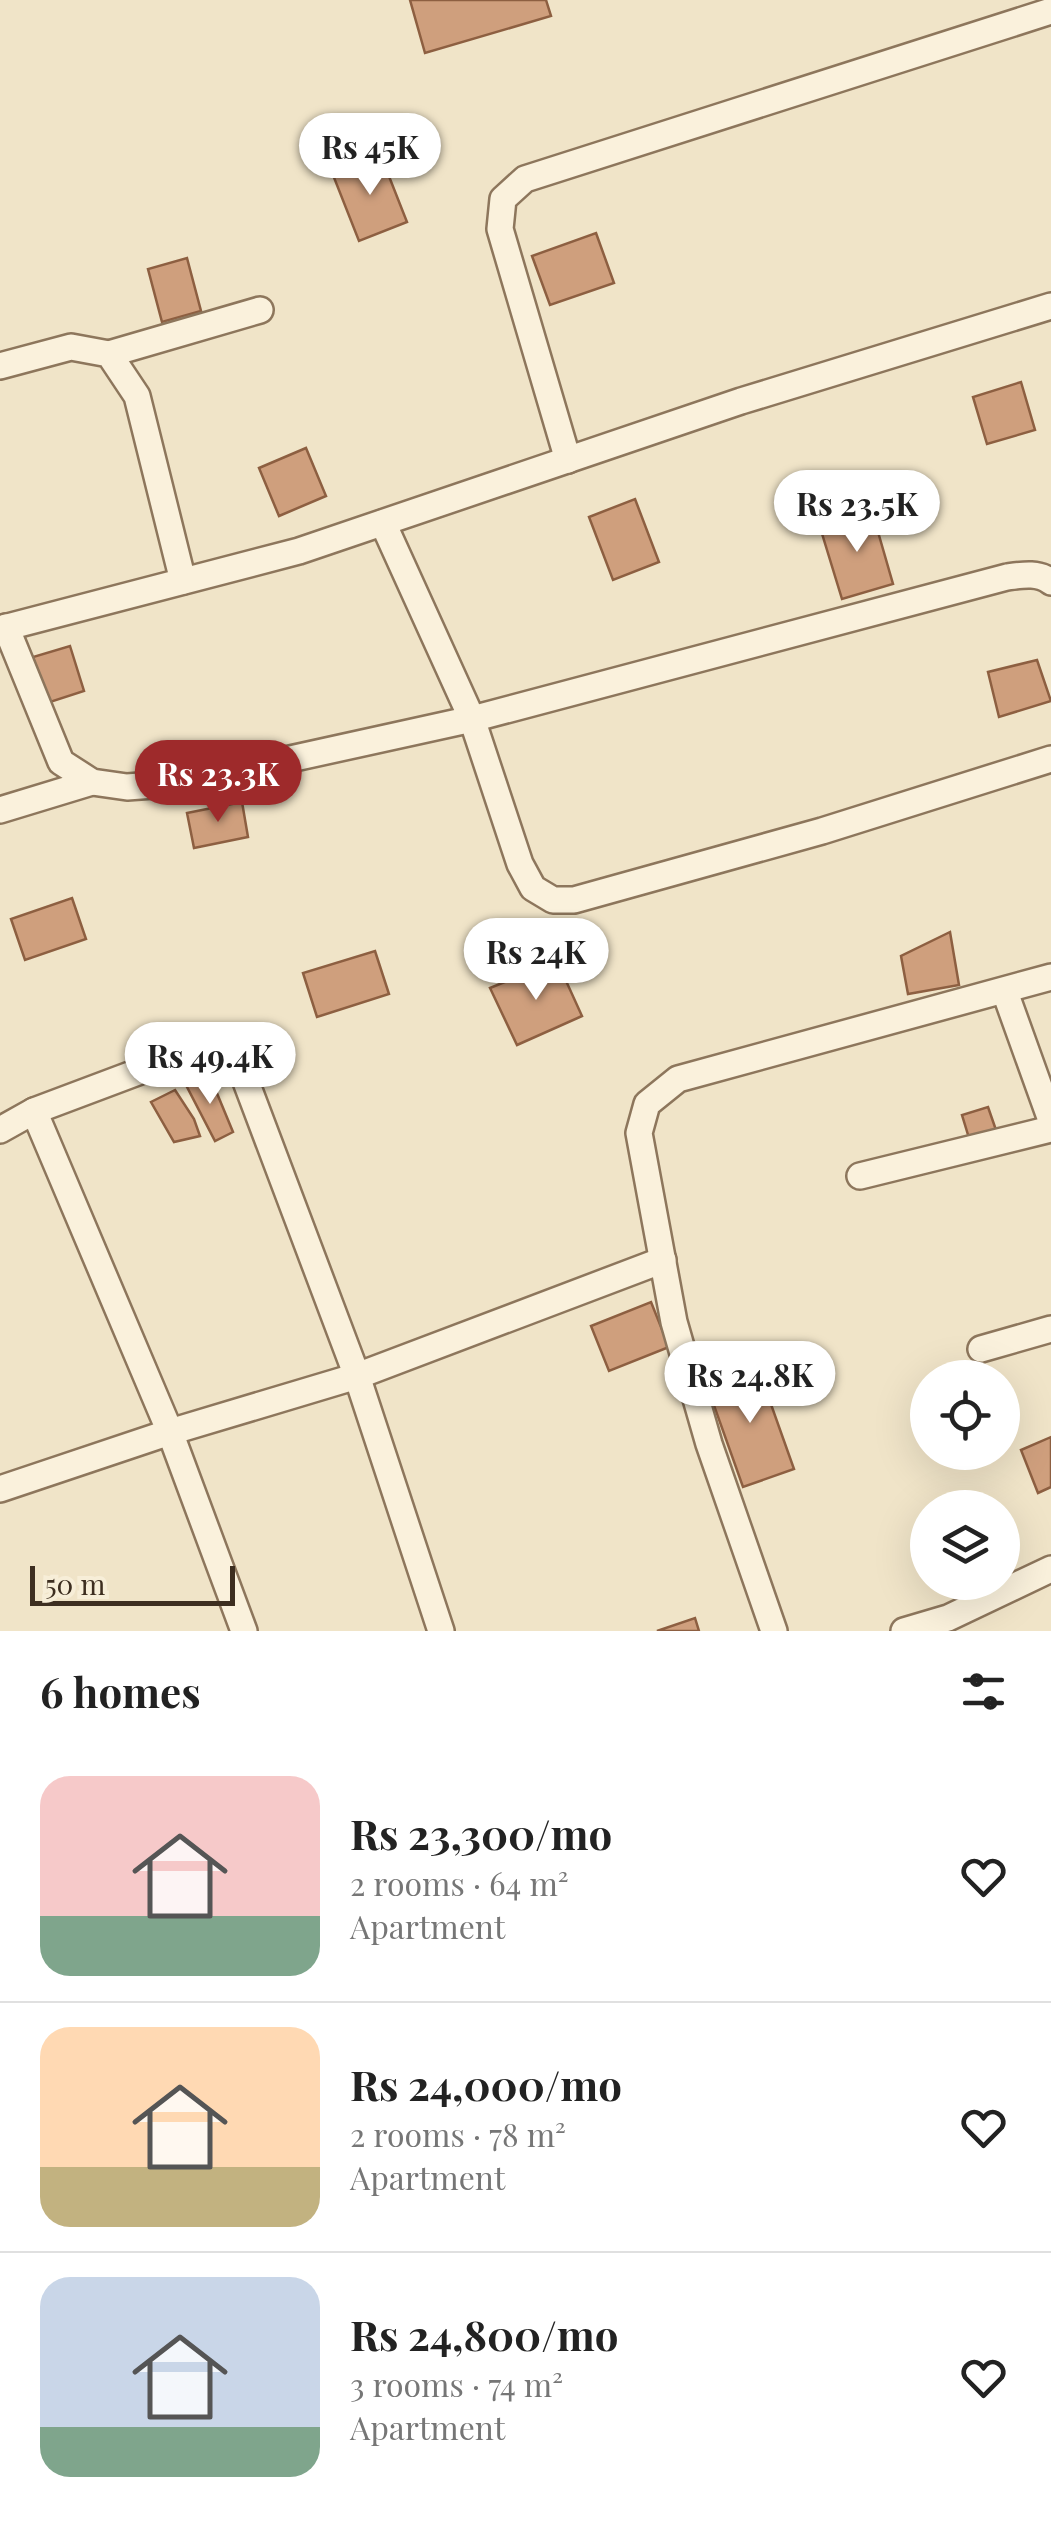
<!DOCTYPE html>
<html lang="en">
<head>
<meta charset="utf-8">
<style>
  body { margin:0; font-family:"Playfair Display",serif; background:#f6f6f6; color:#222; height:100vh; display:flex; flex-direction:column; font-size:38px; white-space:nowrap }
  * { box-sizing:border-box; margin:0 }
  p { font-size:32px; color:#767676 }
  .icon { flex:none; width:55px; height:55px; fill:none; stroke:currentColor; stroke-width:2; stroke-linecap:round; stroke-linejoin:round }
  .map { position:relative; height:1631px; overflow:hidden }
  .side { display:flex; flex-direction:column; background:#fff; flex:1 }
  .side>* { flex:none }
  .tools { position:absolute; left:910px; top:1360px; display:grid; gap:20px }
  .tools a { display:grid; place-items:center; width:110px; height:110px; border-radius:50%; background:#fff; box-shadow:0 10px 40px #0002; font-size:50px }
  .scale { position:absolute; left:30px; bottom:25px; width:205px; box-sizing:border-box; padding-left:10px; border:5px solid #3d2e20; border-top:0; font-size:28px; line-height:35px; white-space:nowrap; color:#3d2e20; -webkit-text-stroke:8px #f7eed8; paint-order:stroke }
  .price { position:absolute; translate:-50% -85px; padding:0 22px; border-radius:35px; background:#fff; color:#222; font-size:32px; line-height:65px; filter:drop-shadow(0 2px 5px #0008) }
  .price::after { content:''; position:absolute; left:50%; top:60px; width:30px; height:22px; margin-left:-15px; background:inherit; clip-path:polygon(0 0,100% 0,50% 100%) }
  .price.active { background:#9e2a2b; color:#fff }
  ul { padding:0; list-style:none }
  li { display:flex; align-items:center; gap:30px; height:250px; padding:0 40px }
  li+li { border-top:2px solid #e0e0e0 }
  li span { display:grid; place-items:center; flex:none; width:280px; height:200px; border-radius:30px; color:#555 }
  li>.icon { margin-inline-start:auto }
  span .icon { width:120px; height:120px; fill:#fffc; stroke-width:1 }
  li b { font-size:42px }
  h2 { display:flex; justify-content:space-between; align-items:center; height:120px; padding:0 40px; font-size:42px }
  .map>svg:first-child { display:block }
  .building { fill:#cf9f7d; stroke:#8d5f41; stroke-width:2.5 }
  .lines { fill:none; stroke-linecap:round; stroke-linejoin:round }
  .minor-casing { stroke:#8d765c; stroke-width:30 }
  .minor { stroke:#faf1dc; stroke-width:25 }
</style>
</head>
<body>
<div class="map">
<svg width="1051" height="1631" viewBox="0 0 1051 1631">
  <rect width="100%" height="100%" fill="#f0e4c8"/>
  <g class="building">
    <path d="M 410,0 L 546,0 L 551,16 L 425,53 Z"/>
    <path d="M 381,156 L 407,222 L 359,241 L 333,175 Z"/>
    <path d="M 596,233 L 614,283 L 550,305 L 532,256 Z"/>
    <path d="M 187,258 L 201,311 L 162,322 L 148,269 Z"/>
    <path d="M 1021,382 L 1035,430 L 987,444 L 973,397 Z"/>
    <path d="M 306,448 L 326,496 L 279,516 L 259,468 Z"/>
    <path d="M 635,499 L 659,562 L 613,580 L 589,517 Z"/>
    <path d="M 872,511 L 893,584 L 842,599 L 820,527 Z"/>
    <path d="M 70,646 L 84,691 L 47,703 L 33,657 Z"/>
    <path d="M 1037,660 L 1051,701 L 999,717 L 988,672 Z"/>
    <path d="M 242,802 L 248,837 L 194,848 L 187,813 Z"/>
    <path d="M 72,898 L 86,939 L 25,960 L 11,919 Z"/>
    <path d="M 950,932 L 959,985 L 908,994 L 901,956 Z"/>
    <path d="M 375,951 L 389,994 L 317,1017 L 303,973 Z"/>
    <path d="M 557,961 L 582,1016 L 517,1045 L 490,988 Z"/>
    <path d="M 209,1074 L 233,1132 L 215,1141 L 186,1085 Z"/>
    <path d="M 175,1090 L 194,1119 L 200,1136 L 174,1142 L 151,1102 Z"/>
    <path d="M 988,1107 L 996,1130 L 969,1138 L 962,1115 Z"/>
    <path d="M 651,1302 L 669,1347 L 609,1371 L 591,1326 Z"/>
    <path d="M 757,1365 L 794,1469 L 743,1487 L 706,1383 Z"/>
    <path d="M 1051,1437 L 1051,1487 L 1038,1493 L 1021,1450 Z"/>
    <path d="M 695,1618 L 699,1631 L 657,1631 Z"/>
  </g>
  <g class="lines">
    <defs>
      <g id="minor">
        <path d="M 109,354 L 260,310"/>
        <path d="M 0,366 L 71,347 L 109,354 L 137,396 L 183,581"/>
        <path d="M 568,460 L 500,229 L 503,199 L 525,179 L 1051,11"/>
        <path d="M 383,523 L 472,719 L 520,864 L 533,888 L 553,900 L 574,900 L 822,831 L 1051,759"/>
        <path d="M 6,627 L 61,762 L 92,782 L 127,787 L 181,783 L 472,719 L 1007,577 C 1022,575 1039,572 1051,582"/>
        <path d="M 0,629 L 299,551 L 741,401 L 1051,306"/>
        <path d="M 0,810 L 92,782"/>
        <path d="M 1005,992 L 1051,1120"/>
        <path d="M 0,1130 L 34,1111"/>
        <path d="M 860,1176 L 1051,1129"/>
        <path d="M 981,1349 L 1051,1329"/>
        <path d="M 0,1489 L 170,1432 L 357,1376 L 663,1260"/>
        <path d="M 244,1631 L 170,1432 L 34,1111 L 199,1049 L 226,1051 L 242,1071 L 357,1376 L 441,1631"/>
        <path d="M 774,1631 L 709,1444 L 674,1322 L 639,1133 L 647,1104 L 678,1079 L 1051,977"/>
        <path d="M 904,1631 L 948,1618 L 1051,1569"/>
      </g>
    </defs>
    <use href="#minor" class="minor-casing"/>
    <use href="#minor" class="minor"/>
  </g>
</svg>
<div class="tools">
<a><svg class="icon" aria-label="locate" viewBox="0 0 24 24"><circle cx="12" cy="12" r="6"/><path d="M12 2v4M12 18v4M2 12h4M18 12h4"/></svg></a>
<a><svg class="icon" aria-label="layers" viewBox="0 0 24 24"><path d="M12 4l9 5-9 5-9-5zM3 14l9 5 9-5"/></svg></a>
</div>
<div class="scale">50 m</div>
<b class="price" style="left:370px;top:198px">Rs 45K</b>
<b class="price" style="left:857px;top:555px">Rs 23.5K</b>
<b class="price active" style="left:218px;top:825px">Rs 23.3K</b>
<b class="price" style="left:536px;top:1003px">Rs 24K</b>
<b class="price" style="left:210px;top:1107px">Rs 49.4K</b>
<b class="price" style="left:750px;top:1426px">Rs 24.8K</b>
</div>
<section class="side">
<h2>6 homes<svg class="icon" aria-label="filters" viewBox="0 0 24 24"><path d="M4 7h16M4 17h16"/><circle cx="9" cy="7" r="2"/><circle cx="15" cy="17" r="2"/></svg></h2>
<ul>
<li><span style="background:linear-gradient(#f6c9c9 70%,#7fa58c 0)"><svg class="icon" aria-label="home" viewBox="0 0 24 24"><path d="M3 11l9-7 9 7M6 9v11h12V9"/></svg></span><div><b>Rs 23,300/mo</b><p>2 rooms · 64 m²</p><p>Apartment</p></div><svg class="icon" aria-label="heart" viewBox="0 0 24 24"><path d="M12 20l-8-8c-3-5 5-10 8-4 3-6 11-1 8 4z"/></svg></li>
<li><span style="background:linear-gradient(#ffd9b3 70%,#c2b280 0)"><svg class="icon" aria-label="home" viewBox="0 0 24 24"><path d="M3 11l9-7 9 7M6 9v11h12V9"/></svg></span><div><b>Rs 24,000/mo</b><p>2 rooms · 78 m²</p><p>Apartment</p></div><svg class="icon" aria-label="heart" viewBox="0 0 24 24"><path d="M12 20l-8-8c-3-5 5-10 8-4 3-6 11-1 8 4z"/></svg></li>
<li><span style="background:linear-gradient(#c9d6e8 75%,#7fa58c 0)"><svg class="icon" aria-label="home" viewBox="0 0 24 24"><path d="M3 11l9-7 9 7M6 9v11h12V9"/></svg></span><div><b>Rs 24,800/mo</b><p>3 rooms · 74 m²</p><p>Apartment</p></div><svg class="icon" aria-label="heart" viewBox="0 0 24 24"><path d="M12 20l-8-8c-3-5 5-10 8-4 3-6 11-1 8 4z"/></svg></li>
</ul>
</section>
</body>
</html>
